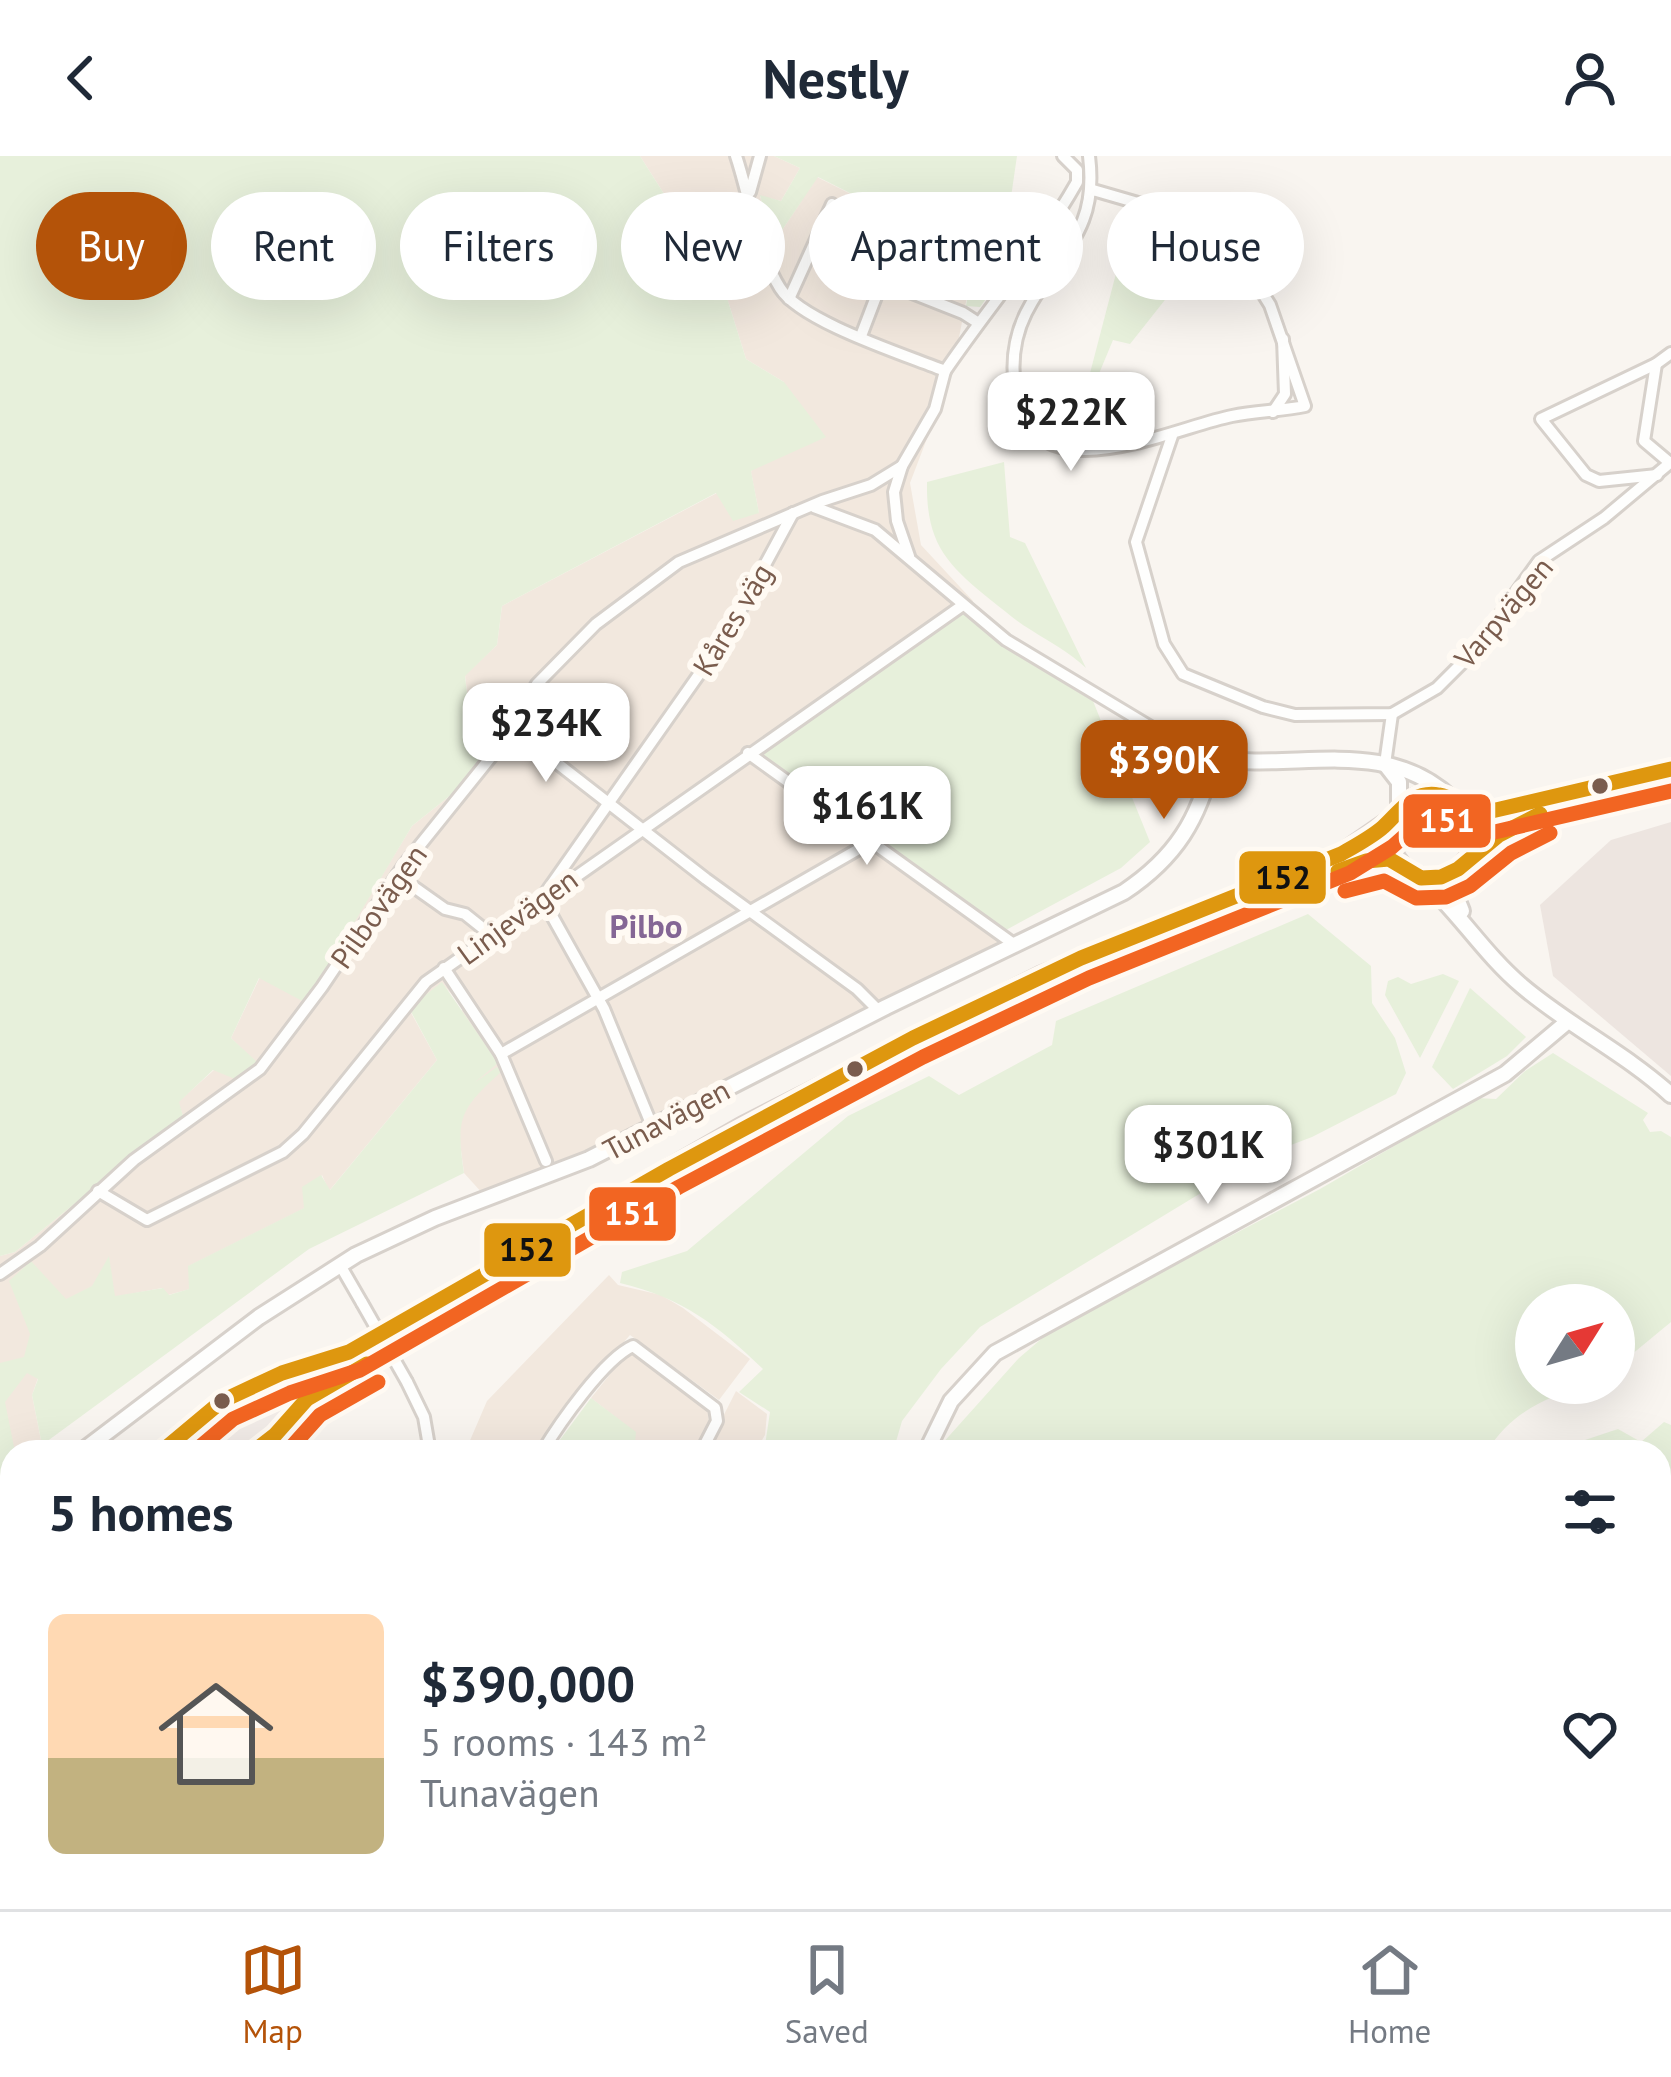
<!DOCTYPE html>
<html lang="en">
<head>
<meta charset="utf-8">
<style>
  body { margin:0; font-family:"PT Sans",sans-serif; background:#f2f2f3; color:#1f2937; height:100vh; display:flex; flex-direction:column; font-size:45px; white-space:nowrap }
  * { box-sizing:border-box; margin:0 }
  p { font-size:39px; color:#747a83 }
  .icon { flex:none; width:66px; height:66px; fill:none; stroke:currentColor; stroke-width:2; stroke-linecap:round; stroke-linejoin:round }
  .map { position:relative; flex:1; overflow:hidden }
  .details { position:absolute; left:0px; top:1284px; width:1671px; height:471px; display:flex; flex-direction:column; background:#fff; border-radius:36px 36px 0 0; box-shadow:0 12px 48px #0002 }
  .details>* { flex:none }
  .guide { position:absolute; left:36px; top:36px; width:1599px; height:108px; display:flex; gap:24px }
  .needle { width:78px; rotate:53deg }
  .tools { position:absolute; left:1515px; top:1128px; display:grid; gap:24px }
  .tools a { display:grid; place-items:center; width:120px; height:120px; border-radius:50%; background:#fff; box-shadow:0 12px 48px #0002; font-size:60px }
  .price { position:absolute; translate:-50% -102px; padding:0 27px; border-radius:24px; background:#fff; color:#222; font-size:39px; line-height:78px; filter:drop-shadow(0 3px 6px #0008) }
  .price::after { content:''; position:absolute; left:50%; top:72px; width:36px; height:27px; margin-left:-18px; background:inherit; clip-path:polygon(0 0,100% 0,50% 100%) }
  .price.active { background:#b45309; color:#fff }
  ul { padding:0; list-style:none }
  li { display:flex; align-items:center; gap:36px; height:300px; padding:0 48px }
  li span { display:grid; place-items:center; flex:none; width:336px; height:240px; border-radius:18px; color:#555 }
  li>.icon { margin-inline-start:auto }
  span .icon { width:144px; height:144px; fill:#fffc; stroke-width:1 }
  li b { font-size:51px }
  h2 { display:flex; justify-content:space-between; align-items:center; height:144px; padding:0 48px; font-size:51px }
  .chip { padding:0 42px; border-radius:54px; background:#fff; box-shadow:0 12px 48px #0002; font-size:42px; line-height:108px }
  .chip.active { background:#b45309; color:#fff }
  header { display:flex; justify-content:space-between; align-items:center; height:156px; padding:0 48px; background:#fff; font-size:54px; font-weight:700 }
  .menu { display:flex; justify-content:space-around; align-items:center; height:168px; border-top:3px solid #e0e1e3; background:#fff; font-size:33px; color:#747a83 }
  .menu a { display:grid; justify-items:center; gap:6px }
  .menu .active { color:#b45309 }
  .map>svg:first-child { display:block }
  .residential { fill:#f2e8de }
  .industrial { fill:#ede5e0 }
  .green { fill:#e7f0db }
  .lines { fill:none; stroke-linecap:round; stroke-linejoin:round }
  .stream { stroke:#d0e8ea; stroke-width:3 }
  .minor-casing { stroke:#d7d1cb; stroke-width:16 }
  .tertiary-casing { stroke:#d7d1cb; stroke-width:20 }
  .trunk-casing { stroke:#dad1cc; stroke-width:22 }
  .minor { stroke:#fefefd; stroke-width:10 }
  .tertiary { stroke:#fefefd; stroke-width:14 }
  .trunk { stroke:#f2ece8; stroke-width:16 }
  .minor-bridge-casing { stroke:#d7d1cb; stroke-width:16; stroke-linecap:butt }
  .minor-bridge { stroke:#fefefd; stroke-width:10 }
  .bus-1-casing { stroke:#fffaf3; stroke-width:24 }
  .bus-2-casing { stroke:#fffaf3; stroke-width:24 }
  .bus-1 { stroke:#de970f; stroke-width:15 }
  .bus-2 { stroke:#f26522; stroke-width:15 }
  .bus-dot { fill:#7a5c4d; stroke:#fffaf3; stroke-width:4.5 }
  .labels { text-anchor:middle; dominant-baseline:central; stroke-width:12; stroke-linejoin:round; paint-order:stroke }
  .street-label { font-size:30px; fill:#7a5c4d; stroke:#fffaf3 }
  .neighbourhood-label { font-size:33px; font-weight:bold; fill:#846695; stroke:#fffaf3 }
  .line-badge { stroke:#fffaf3; stroke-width:4.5 }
  .badge-label { font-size:33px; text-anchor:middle; font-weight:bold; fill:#fff }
  .pale-badge-label { font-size:33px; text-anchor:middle; font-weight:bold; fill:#111 }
</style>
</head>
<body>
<header><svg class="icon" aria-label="back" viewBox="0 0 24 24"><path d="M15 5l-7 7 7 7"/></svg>Nestly<svg class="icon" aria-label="person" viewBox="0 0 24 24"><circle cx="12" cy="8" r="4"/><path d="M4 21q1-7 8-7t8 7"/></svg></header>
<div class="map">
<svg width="1671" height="1753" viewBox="0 0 1671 1753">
  <rect width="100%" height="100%" fill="#f9f5f0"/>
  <g class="residential">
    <path d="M 640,0 L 774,0 L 800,12 L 781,45 L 760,40 L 773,88 L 817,21 L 975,100 L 952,217 L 910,327 L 921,389 L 973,445 L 964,457 L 948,464 L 761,601 L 1006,774 L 1022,793 L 589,1008 L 493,1049 L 464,1017 L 458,972 L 475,928 L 435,875 L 464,853 L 442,827 L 409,853 L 437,904 L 329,1035 L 322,1019 L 305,1052 L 189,1110 L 190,1133 L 168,1139 L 162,1132 L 114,1141 L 109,1103 L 38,1222 L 32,1239 L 42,1289 L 35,1296 L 12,1296 L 0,1322 L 0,1100 L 15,1096 L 183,960 L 178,946 L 214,914 L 256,907 L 231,882 L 260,821 L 305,846 L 412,670 L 457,634 L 497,579 L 470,563 L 465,519 L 497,489 L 502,450 L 717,337 L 759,357 L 751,316 L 784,226 L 746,203 L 723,129 L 655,71 L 666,41 Z"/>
    <path d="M 609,1119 L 618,1129 L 661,1139 L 683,1152 L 750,1203 L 719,1244 L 630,1179 L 544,1279 L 534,1296 L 465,1296 L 487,1245 Z"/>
    <path d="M 628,1196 L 637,1197 L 707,1251 L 709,1265 L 694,1296 L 634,1296 L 635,1276 L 591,1242 Z"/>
    <path d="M 736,1235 L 767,1258 L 765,1279 L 755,1296 L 705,1296 Z"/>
    <path d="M 307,1743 L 598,1743 L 596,1753 L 303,1753 Z"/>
  </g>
  <g class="industrial">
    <path d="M 1671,666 L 1671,920 L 1553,820 L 1540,749 L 1611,684 Z"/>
    <path d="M 12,1431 L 12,1555 L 0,1561 L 0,1436 Z"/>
  </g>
  <g class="green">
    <path d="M 0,0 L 640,0 L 666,41 L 655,71 L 723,129 L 746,203 L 784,226 L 826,281 L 751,315 L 759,357 L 733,365 L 716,337 L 502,450 L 497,489 L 465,520 L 470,563 L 498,579 L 457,634 L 412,670 L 306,847 L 259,822 L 231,882 L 257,906 L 235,923 L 213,914 L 179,946 L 183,960 L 15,1096 L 0,1100 Z"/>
    <path d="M 774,0 L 1017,0 L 1011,41 L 1019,51 L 997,99 L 1011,109 L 980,151 L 966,150 L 975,100 L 818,21 L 772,89 L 760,39 L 781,45 L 800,12 Z"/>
    <path d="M 1156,59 L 1175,76 L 1172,135 L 1130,188 L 1113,184 L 1098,220 L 1089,221 L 1131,60 Z"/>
    <path d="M 1004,306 L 1010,381 L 1025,387 L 1086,512 C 1068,495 1051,487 1031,474 C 1017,466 1005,455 992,445 C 946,408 926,387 927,326 Z"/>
    <path d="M 964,457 L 1010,495 L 1093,545 L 1150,686 L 1121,712 L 1006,774 L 761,601 L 764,592 L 948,464 Z"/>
    <path d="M 1308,758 L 1371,810 L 1372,847 L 1395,882 L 1406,917 L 1396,938 L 1312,981 L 1262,1000 L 980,1171 L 941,1213 L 902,1265 L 893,1296 L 764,1296 L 770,1256 L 739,1236 L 763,1213 C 717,1169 683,1142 620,1127 L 622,1116 L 687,1095 L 848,960 L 929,920 L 959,939 L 1052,889 L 1056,865 Z"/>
    <path d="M 1443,818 L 1459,825 L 1420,902 L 1385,839 L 1388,825 L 1398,821 L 1411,828 Z"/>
    <path d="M 442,826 L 498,907 L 474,927 L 497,911 L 501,916 C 459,954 456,962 464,1017 L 309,1093 L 42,1289 L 32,1239 L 38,1223 L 27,1217 L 5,1246 L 15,1296 L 12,1318 L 0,1324 L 0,1207 L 24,1201 L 30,1178 L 9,1125 L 31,1105 L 66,1143 L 92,1130 L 109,1100 L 115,1140 L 163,1132 L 169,1139 L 189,1133 L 188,1110 L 304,1052 L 302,1031 L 321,1019 L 330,1034 L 437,904 L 409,852 Z"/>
    <path d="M 1470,832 L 1526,881 L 1507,900 L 1453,933 L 1432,911 Z"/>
    <path d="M 1553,897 L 1648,957 L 1643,964 L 1650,976 L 1661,975 L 1671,981 L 1671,1166 L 1614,1213 L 1614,1149 L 1536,1149 L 1536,1227 L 1586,1227 C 1544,1244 1510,1256 1487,1296 L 970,1296 L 970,1291 L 941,1289 L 1019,1202 L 1053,1173 L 1320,1033 L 1477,942 L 1496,943 L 1525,915 Z"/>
    <path d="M 591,1242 L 636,1276 L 634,1296 L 551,1296 Z"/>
    <path d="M 1664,1266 L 1671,1269 L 1671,1753 L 957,1753 L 943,1743 L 1659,1743 L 1659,1296 L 1549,1296 L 1618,1273 L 1641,1286 Z"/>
    <path d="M 12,1717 L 12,1743 L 266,1743 L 262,1753 L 0,1753 L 0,1726 Z"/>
    <path d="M 598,1743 L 764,1743 L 761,1753 L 716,1753 L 694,1748 L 692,1753 L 596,1753 Z"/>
  </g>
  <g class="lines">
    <path class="stream" d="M 1659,1367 L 1671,1356"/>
    <defs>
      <g id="minor">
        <path d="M 736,0 C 750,42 757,95 780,132 C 801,166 906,199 945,215 L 935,253 L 902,310 L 894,336 L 897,365 L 909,400"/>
        <path d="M 1089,0 C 1099,78 1057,96 1026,157 C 1013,183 1011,211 1016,239 C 1035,341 1171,272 1232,260 C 1256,255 1281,255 1305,250 L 1270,149 L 1260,133 L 1205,75 L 1169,56 L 1093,34"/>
        <path d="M 750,36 L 760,0"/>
        <path d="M 811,97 L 963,157 L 977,166"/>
        <path d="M 789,143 L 832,48"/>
        <path d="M 861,180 L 900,78"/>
        <path d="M 1656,208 L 1644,285 L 1670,307"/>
        <path d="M 945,215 C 988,152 1039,93 1077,26 L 1077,14 L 1063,0"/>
        <path d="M 1273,256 L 1285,238 L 1283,183"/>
        <path d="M 1172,280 L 1136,386 L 1164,488 L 1183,518 L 1263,551 L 1295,559 L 1392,558 L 1437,532 L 1474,495 L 1539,405 L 1604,362 L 1671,306"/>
        <path d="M 1657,319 L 1599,325 L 1586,319 L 1541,263 L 1656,208 L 1671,197"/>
        <path d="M 814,351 L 875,374 L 1006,484 L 1169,582 L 1213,602"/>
        <path d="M 512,572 L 706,723 L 857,833 L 879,855"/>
        <path d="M 748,597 L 1015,789"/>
        <path d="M 1385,608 L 1392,558"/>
        <path d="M 397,719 L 445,753 L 465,758 L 490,778"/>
        <path d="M 444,812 L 501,898 L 546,1005"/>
        <path d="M 501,898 L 871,686"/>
        <path d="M 652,970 L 604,853 L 542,742 L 728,477 L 793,357"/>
        <path d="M 98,1035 L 147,1064 L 283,996 L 303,978 L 426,826 L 963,449"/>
        <path d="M 340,1109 L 362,1147"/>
        <path d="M 0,1118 L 40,1090 L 134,1004 L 260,913 L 322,831 L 404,709 L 507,581 L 537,528 L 596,468 L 679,406 L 822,345 L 871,329 L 902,310"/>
        <path d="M 407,1226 L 424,1261 L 430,1296"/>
        <path d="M 542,1296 C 559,1268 604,1203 633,1190 L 715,1252 L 717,1265 L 701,1296"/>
        <path d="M 0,1571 L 12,1564"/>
        <path d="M 0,1664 L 12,1656"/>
        <path d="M 290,1753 L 294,1743"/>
      </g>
      <g id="tertiary">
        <path d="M 1385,608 L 1399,626 L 1399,653"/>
        <path d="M 1458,713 L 1454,735 L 1462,755"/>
        <path d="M 1421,722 C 1458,755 1484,798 1522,830 C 1569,870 1625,897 1671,939"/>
        <path d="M 81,1296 L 259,1161 L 356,1099 L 435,1062 L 589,1003 L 886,851 L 1124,736 C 1175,702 1200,663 1213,602 C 1295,616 1383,579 1451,642"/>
        <path d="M 926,1296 L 951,1245 L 995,1197 L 1505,918 L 1567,866"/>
        <path d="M 0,1337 L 12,1333"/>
        <path d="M 835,1743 L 838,1753"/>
      </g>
      <g id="trunk">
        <circle cx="1432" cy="680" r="42"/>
        <path d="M 1466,654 L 1483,657 L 1671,613"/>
        <path d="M 1471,699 C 1536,652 1595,645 1671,628"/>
        <path d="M 174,1296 L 743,970 L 1040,820 L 1341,698 L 1393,662"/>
        <path d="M 215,1296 C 554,1100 889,894 1254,748 C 1289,734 1364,692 1399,707"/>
        <path d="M 0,1385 L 12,1380"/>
        <path d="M 0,1404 L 12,1400"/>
      </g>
    </defs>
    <use href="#minor" class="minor-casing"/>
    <use href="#tertiary" class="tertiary-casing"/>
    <use href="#trunk" class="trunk-casing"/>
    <use href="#minor" class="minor"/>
    <use href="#tertiary" class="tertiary"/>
    <use href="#trunk" class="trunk"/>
    <defs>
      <path id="minor-bridge" d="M 362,1147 L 407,1226"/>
    </defs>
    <use href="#minor-bridge" class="minor-bridge-casing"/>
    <use href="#minor-bridge" class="minor-bridge"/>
    <defs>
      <g id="bus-1">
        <path d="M 1338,715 L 1366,705 L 1389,703 L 1421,722 L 1441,721 L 1458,713 L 1499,679 L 1540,658"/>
        <path d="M 161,1296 L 222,1245 L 282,1217 L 349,1196 L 669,1013 L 913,882 L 1081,802 L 1341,698 C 1355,690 1370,682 1382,672 C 1400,656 1412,634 1439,639 C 1454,641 1466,654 1483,657 L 1671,613"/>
        <path d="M 253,1296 L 275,1279 L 307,1243 L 367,1208"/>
      </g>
      <g id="bus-2">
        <path d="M 1345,735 L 1384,725 L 1416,742 L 1446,741 L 1470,730 L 1511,697 L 1550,677"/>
        <path d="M 194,1296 L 233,1263 L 290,1237 L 360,1214 L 679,1031 L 923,901 L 1089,822 L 1350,717 L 1392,691 L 1428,659 C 1446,660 1459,676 1486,678 L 1671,635"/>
        <path d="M 287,1296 L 320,1259 L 378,1226"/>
      </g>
    </defs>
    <use href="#bus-1" class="bus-1-casing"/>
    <use href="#bus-2" class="bus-2-casing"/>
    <use href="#bus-1" class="bus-1"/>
    <use href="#bus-2" class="bus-2"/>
  </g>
  <g class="bus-dot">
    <circle cx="1600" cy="630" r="10"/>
    <circle cx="855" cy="913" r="10"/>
    <circle cx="222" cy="1245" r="10"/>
  </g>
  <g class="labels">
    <g class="street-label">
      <text transform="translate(1503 456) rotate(-50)">Varpvägen</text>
      <text transform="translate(732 463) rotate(-59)">Kåres väg</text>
      <text transform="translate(378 750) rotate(-55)">Pilbovägen</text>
      <text transform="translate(517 760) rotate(-36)">Linjevägen</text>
      <text transform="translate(666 963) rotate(-28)">Tunavägen</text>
    </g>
    <g class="neighbourhood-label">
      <text x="646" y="769">Pilbo</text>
    </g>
  </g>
  <g class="line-badge">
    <rect x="1401" y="636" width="92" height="58" rx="12" fill="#f26522"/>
    <rect x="1237" y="693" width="91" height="57" rx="12" fill="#de970f"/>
    <rect x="587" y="1029" width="91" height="58" rx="12" fill="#f26522"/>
    <rect x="482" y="1065" width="91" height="58" rx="12" fill="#de970f"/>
  </g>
  <g class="badge-label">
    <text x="1447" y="676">151</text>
    <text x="632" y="1069">151</text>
  </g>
  <g class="pale-badge-label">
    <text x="1283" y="733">152</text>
    <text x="527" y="1105">152</text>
  </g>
</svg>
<div class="tools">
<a><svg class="needle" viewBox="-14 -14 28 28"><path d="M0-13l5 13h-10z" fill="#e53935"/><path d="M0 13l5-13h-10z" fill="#747a83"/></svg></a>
</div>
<b class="price" style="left:1071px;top:318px">$222K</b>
<b class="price" style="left:546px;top:629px">$234K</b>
<b class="price active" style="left:1164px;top:666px">$390K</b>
<b class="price" style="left:867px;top:712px">$161K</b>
<b class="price" style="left:1208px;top:1051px">$301K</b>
<div class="guide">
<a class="chip active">Buy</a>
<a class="chip">Rent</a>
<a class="chip">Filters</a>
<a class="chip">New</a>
<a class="chip">Apartment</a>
<a class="chip">House</a>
</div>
<section class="details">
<h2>5 homes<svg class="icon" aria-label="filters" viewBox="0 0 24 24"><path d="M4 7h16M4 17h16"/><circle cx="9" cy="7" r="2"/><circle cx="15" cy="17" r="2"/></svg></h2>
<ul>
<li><span style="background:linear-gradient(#ffd9b3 60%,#c2b280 0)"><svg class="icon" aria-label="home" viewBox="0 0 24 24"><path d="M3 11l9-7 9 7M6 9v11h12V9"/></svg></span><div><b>$390,000</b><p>5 rooms · 143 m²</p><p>Tunavägen</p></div><svg class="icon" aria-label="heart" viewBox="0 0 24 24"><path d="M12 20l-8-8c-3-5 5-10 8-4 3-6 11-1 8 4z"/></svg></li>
</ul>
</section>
</div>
<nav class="menu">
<a class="active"><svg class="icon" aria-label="map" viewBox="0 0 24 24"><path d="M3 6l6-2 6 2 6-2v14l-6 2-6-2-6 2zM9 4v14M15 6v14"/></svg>Map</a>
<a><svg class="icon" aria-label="saved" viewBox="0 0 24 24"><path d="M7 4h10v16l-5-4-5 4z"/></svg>Saved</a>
<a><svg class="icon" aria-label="home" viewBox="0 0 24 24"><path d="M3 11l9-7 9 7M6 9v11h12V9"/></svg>Home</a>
</nav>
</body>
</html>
